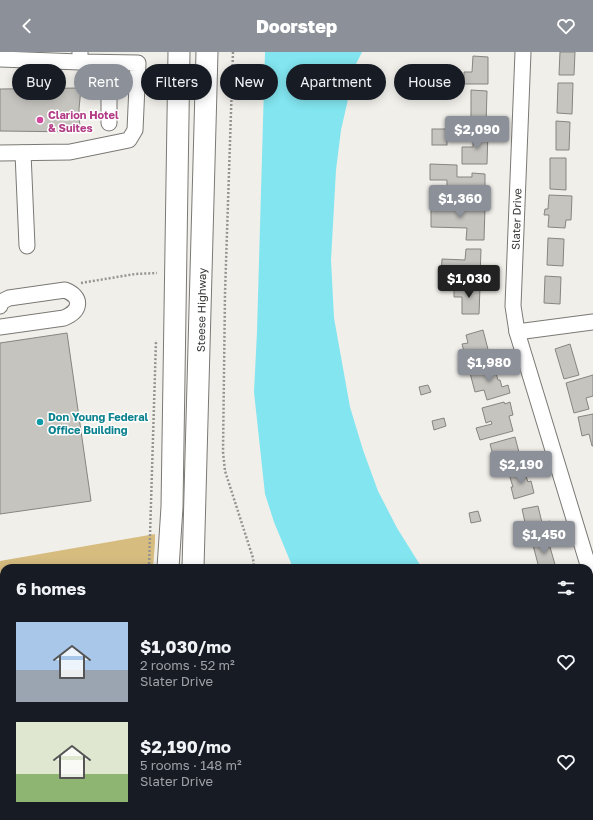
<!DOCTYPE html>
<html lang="en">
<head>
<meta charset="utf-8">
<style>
  body { margin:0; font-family:"Golos Text",sans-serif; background:#242831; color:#f1f3f6; height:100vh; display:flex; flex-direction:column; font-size:15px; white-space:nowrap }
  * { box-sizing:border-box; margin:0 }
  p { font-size:13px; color:#9ea1a6 }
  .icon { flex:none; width:22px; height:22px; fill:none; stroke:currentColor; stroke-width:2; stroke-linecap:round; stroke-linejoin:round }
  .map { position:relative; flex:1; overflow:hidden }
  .side { position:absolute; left:0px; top:512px; width:593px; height:256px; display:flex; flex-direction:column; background:#171b24; border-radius:12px 12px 0 0; box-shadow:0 2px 10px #0003 }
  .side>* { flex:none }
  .hud { position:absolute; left:12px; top:12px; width:569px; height:36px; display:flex; gap:8px }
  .price { position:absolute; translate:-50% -34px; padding:0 9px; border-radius:4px; background:#8c9099; color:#fff; font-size:13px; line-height:26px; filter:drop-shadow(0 1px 2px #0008) }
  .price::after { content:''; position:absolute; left:50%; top:24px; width:12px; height:9px; margin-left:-6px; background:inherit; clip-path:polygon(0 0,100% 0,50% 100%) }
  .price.current { background:#222; color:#fff }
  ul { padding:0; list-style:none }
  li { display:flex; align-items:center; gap:12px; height:100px; padding:0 16px }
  li span { display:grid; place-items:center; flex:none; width:112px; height:80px; border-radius:0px; color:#555 }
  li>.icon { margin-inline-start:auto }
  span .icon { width:48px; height:48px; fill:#fffc; stroke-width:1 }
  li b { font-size:17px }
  h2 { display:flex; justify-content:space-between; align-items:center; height:48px; padding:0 16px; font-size:17px }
  .chip { padding:0 14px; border-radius:18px; background:#171b24; box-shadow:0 2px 10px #0003; font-size:14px; line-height:36px }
  .chip.current { background:#8c9099; color:#fff }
  header { display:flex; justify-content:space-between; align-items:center; height:52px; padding:0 16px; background:#8c9099; color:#fff; font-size:18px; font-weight:800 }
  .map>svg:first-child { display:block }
  .green { fill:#d6bc7f }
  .water { fill:#82e5ef }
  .building { fill:#c6c4bf; stroke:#878580 }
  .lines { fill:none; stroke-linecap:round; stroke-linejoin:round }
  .minor-casing { stroke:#7b7975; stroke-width:17 }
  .highway-casing { stroke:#7b7975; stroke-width:23 }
  .path { stroke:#969491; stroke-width:2.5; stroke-dasharray:2 2; stroke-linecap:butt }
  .minor { stroke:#fff; stroke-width:15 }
  .highway { stroke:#fff; stroke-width:21 }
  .hotel-dot { fill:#d1479c; stroke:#fff; stroke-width:1.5 }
  .culture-dot { fill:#0f9aa8; stroke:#fff; stroke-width:1.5 }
  .labels { text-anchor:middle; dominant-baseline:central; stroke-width:3; stroke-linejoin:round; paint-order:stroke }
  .hotel-label { font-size:11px; font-weight:bold; fill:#b23c85; stroke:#fff; text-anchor:start }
  .street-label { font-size:11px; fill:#393837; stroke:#fff }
  .culture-label { font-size:11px; font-weight:bold; fill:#0d838f; stroke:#fff; text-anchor:start }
</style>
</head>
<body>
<header><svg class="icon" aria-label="back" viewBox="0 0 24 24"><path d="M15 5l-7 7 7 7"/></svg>Doorstep<svg class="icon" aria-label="heart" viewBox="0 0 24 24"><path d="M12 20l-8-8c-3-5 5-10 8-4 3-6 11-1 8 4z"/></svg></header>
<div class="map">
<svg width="593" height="768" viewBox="0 0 593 768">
  <rect width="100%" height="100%" fill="#f1efea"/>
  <path class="green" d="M 155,482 L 155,490 L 153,516 L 4,516 L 4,757 L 0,758 L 0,509 Z"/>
  <g class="water">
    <path d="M 265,0 L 362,0 L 356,12 L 341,78 L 336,118 L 331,208 L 334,266 L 350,355 L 363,398 L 378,439 L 397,476 L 422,516 L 293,516 L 274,470 L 265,442 L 254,340 L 257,280 Z"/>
    <path d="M 427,764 L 581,764 L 584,768 L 429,768 Z"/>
  </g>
  <g class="building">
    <path d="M 560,0 L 575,0 L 574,23 L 559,23 Z"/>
    <path d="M 473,4 L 488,5 L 488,32 L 464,32 L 464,20 L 472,20 Z"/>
    <path d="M 558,31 L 573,31 L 572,62 L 557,61 Z"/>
    <path d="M 81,36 L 79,57 L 80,80 L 0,79 L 0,37 Z"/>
    <path d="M 471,38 L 487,39 L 486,73 L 471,73 Z"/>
    <path d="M 556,69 L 570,70 L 569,98 L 556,98 Z"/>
    <rect x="432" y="77" width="15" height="16"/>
    <path d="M 473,79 L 488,79 L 487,112 L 462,112 L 462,95 L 473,95 Z"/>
    <path d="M 550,106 L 566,106 L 566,138 L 550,137 Z"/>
    <path d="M 430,112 L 457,113 L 457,125 L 472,125 L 472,121 L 485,122 L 485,148 L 447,147 L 447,128 L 430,128 Z"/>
    <path d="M 549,143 L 572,144 L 571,168 L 566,168 L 565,176 L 548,175 L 549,163 L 544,163 L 545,157 L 548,157 Z"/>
    <path d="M 431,153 L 485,155 L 484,188 L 466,188 L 467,176 L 431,175 Z"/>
    <path d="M 548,186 L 564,187 L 563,214 L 547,213 Z"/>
    <path d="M 466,197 L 481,197 L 480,226 L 441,224 L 442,207 L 465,208 Z"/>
    <path d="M 545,224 L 561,225 L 560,252 L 544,251 Z"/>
    <path d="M 454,234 L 480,235 L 479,262 L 462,262 L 462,245 L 454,245 Z"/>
    <path d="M 483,278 L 491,309 L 476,313 L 473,301 L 465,303 L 462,292 L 468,291 L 466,283 Z"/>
    <path d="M 67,281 L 91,449 L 0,462 L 0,291 Z"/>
    <path d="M 570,292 L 579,323 L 564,327 L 555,297 Z"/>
    <path d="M 494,314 L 498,328 L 500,328 L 502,335 L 508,333 L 510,341 L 487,348 L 484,338 L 475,340 L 470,321 Z"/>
    <path d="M 593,323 L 593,344 L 586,346 L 589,357 L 574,361 L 566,331 Z"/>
    <path d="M 428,333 L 431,340 L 421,343 L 419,335 Z"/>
    <path d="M 504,350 L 505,352 L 510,350 L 513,363 L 509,364 L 513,379 L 480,388 L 476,376 L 492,372 L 491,369 L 486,371 L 482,356 Z"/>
    <path d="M 593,362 L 593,394 L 592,394 L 589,382 L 582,384 L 578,365 Z"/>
    <path d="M 444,366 L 446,374 L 434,378 L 432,369 Z"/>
    <path d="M 515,385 L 522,412 L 509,416 L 507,411 L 496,414 L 490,392 Z"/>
    <path d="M 524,418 L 528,430 L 531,429 L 534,441 L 514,447 L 511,435 L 513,435 L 509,422 Z"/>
    <path d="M 538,454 L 542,471 L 550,469 L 552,478 L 528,484 L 522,457 Z"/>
    <path d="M 478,459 L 481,469 L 471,471 L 469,461 Z"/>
    <path d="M 548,488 L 556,516 L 539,516 L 533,493 Z"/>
    <path d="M 589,604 L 593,609 L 593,627 L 589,631 Z"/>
    <path d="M 593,634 L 593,650 L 590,652 L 589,650 L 589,638 Z"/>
  </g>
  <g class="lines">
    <defs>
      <g id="minor">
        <path d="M 523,0 L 513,254 L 517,280 L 589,516"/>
        <path d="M 0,7 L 80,10"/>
        <path d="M 109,11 L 109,71"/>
        <path d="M 0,101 L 70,100 L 129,88 L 135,78 L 138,11 L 80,10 L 80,0"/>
        <path d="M 23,101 L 27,194"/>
        <path d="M 0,254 L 1,250 L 9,246 L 65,238 C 83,245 81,259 64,266 L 0,275"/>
        <path d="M 517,280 L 593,270"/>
      </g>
      <g id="highway">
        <path d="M 168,516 L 172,455 L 179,0"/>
        <path d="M 193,516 L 207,0"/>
        <path d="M 117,768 L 119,764"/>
        <path d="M 153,768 L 154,764"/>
      </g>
    </defs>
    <use href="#minor" class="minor-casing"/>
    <use href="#highway" class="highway-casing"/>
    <g class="path">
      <path d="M 233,0 L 225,241 L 223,400 L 225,419 L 253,506 L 254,516"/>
      <path d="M 81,231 L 135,222 L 157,221"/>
      <path d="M 149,516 L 156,288"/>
      <path d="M 216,768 L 218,764"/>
    </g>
    <use href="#minor" class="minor"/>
    <use href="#highway" class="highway"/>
  </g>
  <circle class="hotel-dot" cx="40" cy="68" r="4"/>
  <circle class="culture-dot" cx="40" cy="370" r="4"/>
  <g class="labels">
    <g class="hotel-label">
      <text x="48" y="62">Clarion Hotel<tspan x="48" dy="13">&amp; Suites</tspan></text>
    </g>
    <g class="street-label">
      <text transform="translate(516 167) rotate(-88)">Slater Drive</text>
      <text transform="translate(201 258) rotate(-89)">Steese Highway</text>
    </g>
    <g class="culture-label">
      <text x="48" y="364">Don Young Federal<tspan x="48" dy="13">Office Building</tspan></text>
    </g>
  </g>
</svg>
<b class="price" style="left:477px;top:98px">$2,090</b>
<b class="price" style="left:460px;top:167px">$1,360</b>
<b class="price current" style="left:469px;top:247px">$1,030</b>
<b class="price" style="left:489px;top:331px">$1,980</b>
<b class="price" style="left:521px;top:433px">$2,190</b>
<b class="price" style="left:544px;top:503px">$1,450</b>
<div class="hud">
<a class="chip">Buy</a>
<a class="chip current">Rent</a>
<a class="chip">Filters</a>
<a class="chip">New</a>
<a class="chip">Apartment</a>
<a class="chip">House</a>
</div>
<section class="side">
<h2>6 homes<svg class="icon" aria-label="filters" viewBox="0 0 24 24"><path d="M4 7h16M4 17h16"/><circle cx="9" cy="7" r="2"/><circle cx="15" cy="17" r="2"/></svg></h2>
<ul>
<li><span style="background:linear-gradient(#a9c7e8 60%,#9aa5b1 0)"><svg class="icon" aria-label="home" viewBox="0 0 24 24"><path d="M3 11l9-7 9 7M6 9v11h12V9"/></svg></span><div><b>$1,030/mo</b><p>2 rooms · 52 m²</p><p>Slater Drive</p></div><svg class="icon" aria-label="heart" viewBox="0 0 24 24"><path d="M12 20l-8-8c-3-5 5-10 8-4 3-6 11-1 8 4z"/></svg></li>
<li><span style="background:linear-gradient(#dfe7d0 65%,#8fb573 0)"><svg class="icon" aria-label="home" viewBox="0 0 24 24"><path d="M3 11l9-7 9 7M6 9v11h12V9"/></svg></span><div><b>$2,190/mo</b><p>5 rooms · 148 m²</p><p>Slater Drive</p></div><svg class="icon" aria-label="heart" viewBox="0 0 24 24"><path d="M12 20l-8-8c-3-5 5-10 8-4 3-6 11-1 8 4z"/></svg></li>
</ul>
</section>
</div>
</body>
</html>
